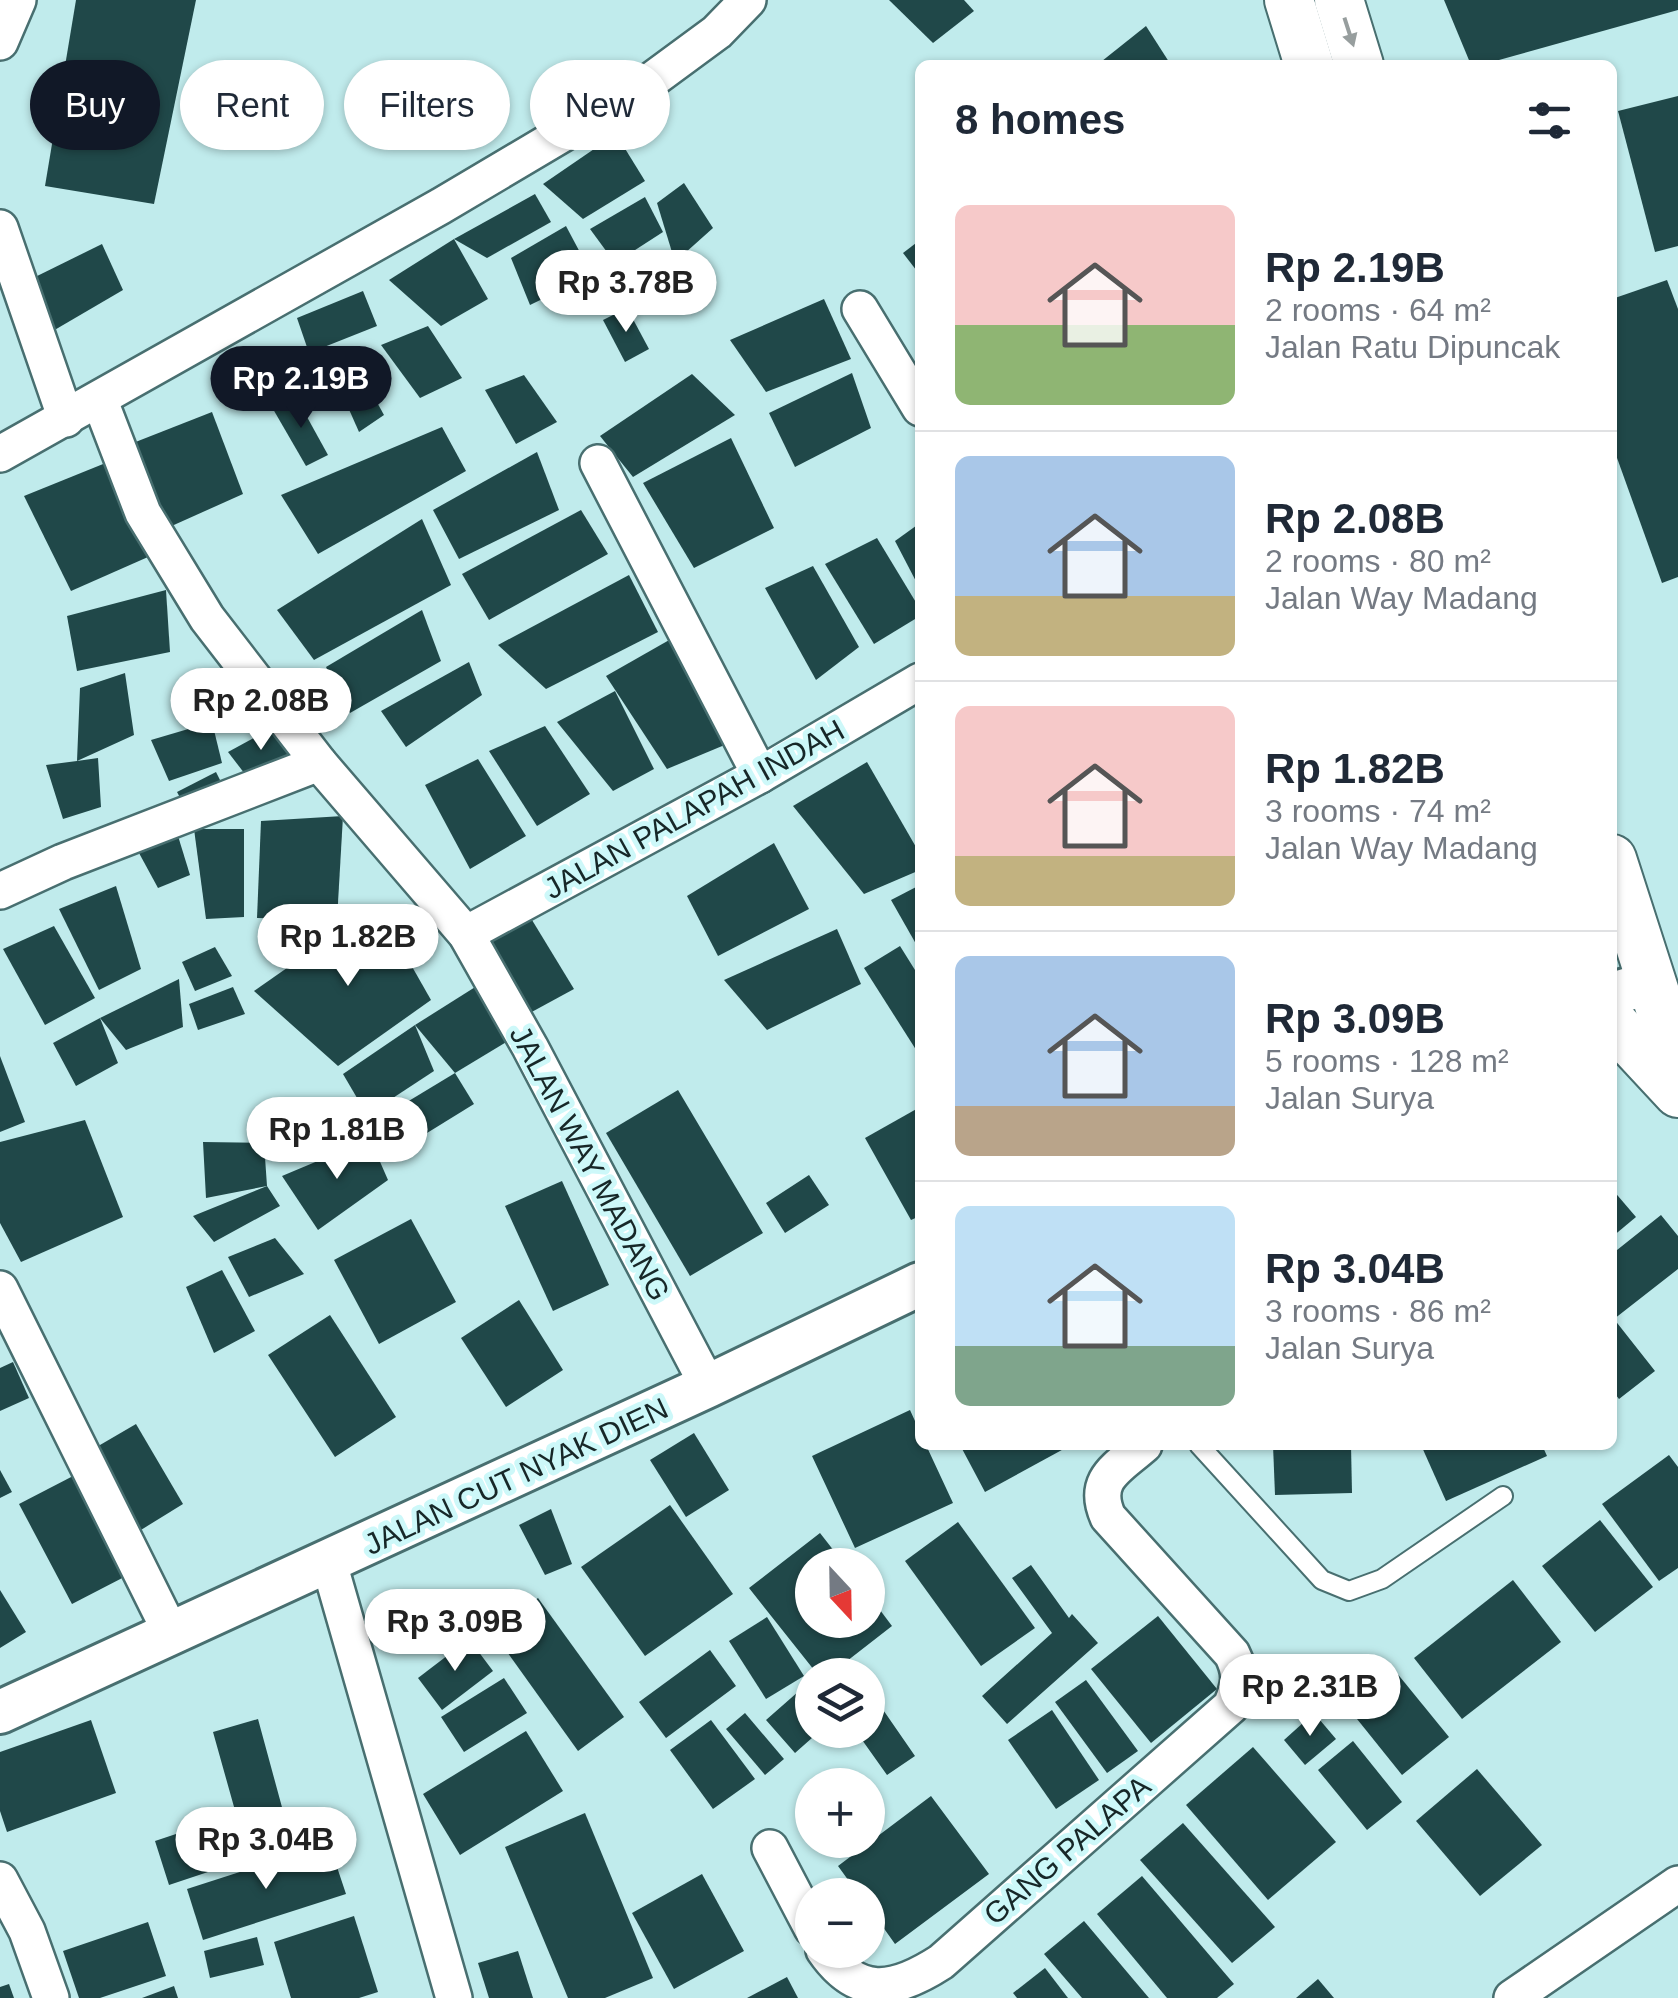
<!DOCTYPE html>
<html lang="en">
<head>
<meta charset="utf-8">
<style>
  body { margin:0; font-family:Helvetica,sans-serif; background:#f6f6f7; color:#1f2937; height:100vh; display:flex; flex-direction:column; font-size:38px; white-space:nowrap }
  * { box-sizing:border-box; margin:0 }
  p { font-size:32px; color:#747a83 }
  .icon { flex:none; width:55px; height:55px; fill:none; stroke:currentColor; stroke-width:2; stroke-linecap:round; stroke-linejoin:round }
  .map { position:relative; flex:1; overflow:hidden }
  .panel { position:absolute; left:915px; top:60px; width:702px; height:1390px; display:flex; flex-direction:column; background:#fff; border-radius:15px; box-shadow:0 2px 8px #0004 }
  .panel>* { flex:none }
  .hud { position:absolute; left:30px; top:60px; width:735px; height:90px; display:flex; gap:20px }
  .needle { width:65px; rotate:158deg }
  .controls { position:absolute; left:795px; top:1548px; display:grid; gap:20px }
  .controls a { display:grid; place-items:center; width:90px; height:90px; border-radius:50%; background:#fff; box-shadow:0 2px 8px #0004; font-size:50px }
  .price { position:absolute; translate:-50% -85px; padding:0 22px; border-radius:35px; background:#fff; color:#222; font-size:32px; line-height:65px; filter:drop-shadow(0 2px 5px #0008) }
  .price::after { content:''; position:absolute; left:50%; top:60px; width:30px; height:22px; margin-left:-15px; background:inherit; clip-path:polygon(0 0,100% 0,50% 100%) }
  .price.current { background:#111827; color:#fff }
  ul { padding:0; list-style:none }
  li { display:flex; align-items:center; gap:30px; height:250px; padding:0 40px }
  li+li { border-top:2px solid #e0e1e3 }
  li span { display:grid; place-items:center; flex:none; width:280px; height:200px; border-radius:15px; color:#555 }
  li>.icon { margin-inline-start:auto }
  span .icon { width:120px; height:120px; fill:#fffc; stroke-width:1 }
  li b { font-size:42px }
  h2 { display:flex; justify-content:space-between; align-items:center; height:120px; padding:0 40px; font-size:42px }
  .chip { padding:0 35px; border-radius:45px; background:#fff; box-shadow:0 2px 8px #0004; font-size:35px; line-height:90px }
  .chip.current { background:#111827; color:#fff }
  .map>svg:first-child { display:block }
  .building { fill:#204849 }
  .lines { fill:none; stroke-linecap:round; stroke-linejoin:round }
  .service-casing { stroke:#486f70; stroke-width:22 }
  .minor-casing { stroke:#486f70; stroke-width:40 }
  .tertiary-casing { stroke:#486f70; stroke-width:48 }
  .secondary-casing { stroke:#486f70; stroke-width:52 }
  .service { stroke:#fff; stroke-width:18 }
  .minor { stroke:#fff; stroke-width:35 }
  .tertiary { stroke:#fff; stroke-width:42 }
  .secondary { stroke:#fff; stroke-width:48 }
  .oneway { fill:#979e9e }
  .labels { text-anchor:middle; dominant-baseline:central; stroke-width:10; stroke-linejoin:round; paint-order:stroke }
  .street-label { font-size:30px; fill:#172728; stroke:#cdf8f9 }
</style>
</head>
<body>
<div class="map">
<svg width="1678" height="1998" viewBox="0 0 1678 1998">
  <rect width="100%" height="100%" fill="#c0ebec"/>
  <g class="building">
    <path d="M 76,0 L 196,0 L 154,204 L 45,186 Z"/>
    <path d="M 889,0 L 964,0 L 974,11 L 933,43 Z"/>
    <path d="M 1444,0 L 1678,0 L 1678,10 L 1481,65 L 1471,65 Z"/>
    <path d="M 1146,26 L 1171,65 L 1097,65 Z"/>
    <path d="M 1678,96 L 1678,246 L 1655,252 L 1618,111 Z"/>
    <path d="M 616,134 L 645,181 L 583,219 L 543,184 Z"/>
    <path d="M 684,183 L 713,228 L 675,262 L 657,203 Z"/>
    <path d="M 535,194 L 551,222 L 487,258 L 454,239 Z"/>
    <path d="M 645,197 L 663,232 L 615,263 L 590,229 Z"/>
    <path d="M 566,226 L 592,275 L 530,305 L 511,258 Z"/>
    <path d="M 454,239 L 488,299 L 441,326 L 389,280 Z"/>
    <path d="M 920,240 L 920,275 L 903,253 Z"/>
    <path d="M 102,244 L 123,290 L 46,335 L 27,281 Z"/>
    <path d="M 1667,280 L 1678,309 L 1678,577 L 1662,583 L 1612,444 L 1612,299 Z"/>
    <path d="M 363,291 L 377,326 L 309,353 L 297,318 Z"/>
    <path d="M 824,299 L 851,359 L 766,392 L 730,340 Z"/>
    <path d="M 627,308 L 649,349 L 625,362 L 603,320 Z"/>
    <path d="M 428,326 L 462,378 L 420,398 L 381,345 Z"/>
    <path d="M 358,368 L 384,415 L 359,432 L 336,380 Z"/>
    <path d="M 852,373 L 871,428 L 795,467 L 769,413 Z"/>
    <path d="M 692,374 L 735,415 L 633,477 L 600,436 Z"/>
    <path d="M 524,375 L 557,422 L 516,444 L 485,390 Z"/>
    <path d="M 296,397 L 328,455 L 306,466 L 273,409 Z"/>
    <path d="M 212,412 L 243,494 L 156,533 L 133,443 Z"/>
    <path d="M 442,427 L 466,471 L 318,554 L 281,495 Z"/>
    <path d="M 731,438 L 774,528 L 694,568 L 643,483 Z"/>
    <path d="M 537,452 L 559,510 L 459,559 L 433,510 Z"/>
    <path d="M 113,460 L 148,557 L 71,591 L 24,496 Z"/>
    <path d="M 581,510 L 608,554 L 489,620 L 462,574 Z"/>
    <path d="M 422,519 L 451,585 L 314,660 L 277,610 Z"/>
    <path d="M 920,523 L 920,589 L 895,541 Z"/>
    <path d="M 877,538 L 920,609 L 920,616 L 874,644 L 825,564 Z"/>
    <path d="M 813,566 L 859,647 L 816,680 L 765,588 Z"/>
    <path d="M 629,575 L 658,632 L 546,689 L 498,645 Z"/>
    <path d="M 166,590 L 170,652 L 77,671 L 67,616 Z"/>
    <path d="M 422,610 L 441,661 L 350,713 L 326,667 Z"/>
    <path d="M 671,639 L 727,744 L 667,769 L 606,676 Z"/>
    <path d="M 469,662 L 482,695 L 406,747 L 381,711 Z"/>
    <path d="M 125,673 L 134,735 L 77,761 L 98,758 L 101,807 L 63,819 L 46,765 L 77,761 L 80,688 Z"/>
    <path d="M 615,691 L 654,769 L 613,791 L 557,722 Z"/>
    <path d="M 212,722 L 222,763 L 169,781 L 151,740 Z"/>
    <path d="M 545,726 L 590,794 L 537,826 L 489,751 Z"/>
    <path d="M 274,727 L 293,757 L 248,778 L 228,752 Z"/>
    <path d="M 478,759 L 526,836 L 470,869 L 425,785 Z"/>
    <path d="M 867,762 L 920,854 L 920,870 L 864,894 L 793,806 Z"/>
    <path d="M 216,772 L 224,788 L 184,805 L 177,792 Z"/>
    <path d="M 343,816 L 337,920 L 257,918 L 261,821 Z"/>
    <path d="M 194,829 L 244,829 L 244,917 L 206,919 Z"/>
    <path d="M 178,836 L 190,875 L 158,888 L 139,853 Z"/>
    <path d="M 774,843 L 809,909 L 718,956 L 687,896 Z"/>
    <path d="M 920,885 L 920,951 L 891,900 Z"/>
    <path d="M 116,886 L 141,969 L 99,990 L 59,909 Z"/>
    <path d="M 377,905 L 431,1000 L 338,1066 L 254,991 Z"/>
    <path d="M 532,920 L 574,989 L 528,1014 L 487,944 Z"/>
    <path d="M 54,926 L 95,998 L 45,1025 L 3,949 Z"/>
    <path d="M 837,929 L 861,984 L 767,1030 L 724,980 Z"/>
    <path d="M 900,946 L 920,978 L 920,1056 L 864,968 Z"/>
    <path d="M 215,947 L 232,976 L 195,991 L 182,962 Z"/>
    <path d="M 179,979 L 183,1027 L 126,1050 L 100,1018 Z"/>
    <path d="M 480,984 L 508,1041 L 455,1073 L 415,1025 Z"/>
    <path d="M 233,987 L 245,1014 L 198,1030 L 189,1004 Z"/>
    <path d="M 100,1018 L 118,1063 L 76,1086 L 53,1043 Z"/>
    <path d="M 415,1025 L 434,1071 L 367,1115 L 343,1074 Z"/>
    <path d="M 0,1056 L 25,1122 L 0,1132 Z"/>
    <path d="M 455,1073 L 474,1104 L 393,1154 L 374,1122 Z"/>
    <path d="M 678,1090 L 763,1233 L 690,1276 L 606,1133 Z"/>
    <path d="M 920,1107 L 920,1216 L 911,1220 L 865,1138 Z"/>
    <path d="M 85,1120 L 123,1217 L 21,1262 L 0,1223 L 0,1142 Z"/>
    <path d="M 370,1139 L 388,1180 L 318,1230 L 282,1176 Z"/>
    <path d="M 203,1142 L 264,1143 L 267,1186 L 280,1206 L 214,1242 L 193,1216 L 267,1186 L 206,1198 Z"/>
    <path d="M 809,1175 L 829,1205 L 785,1233 L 766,1203 Z"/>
    <path d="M 562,1181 L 609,1285 L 553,1311 L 505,1206 Z"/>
    <path d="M 1612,1189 L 1636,1217 L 1612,1237 Z"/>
    <path d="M 1661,1215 L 1678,1236 L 1678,1269 L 1614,1319 L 1655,1371 L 1619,1399 L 1612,1390 L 1612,1254 Z"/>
    <path d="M 411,1219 L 456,1302 L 379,1344 L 334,1260 Z"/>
    <path d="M 275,1238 L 304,1274 L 249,1297 L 228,1257 Z"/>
    <path d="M 222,1270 L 255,1331 L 214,1353 L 186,1287 Z"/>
    <path d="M 519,1300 L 563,1370 L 506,1407 L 461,1338 Z"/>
    <path d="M 330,1315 L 396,1417 L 335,1457 L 268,1355 Z"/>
    <path d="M 13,1362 L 29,1398 L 0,1411 L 0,1368 Z"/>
    <path d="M 910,1410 L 920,1432 L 920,1445 L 926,1445 L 953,1503 L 855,1548 L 812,1456 Z"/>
    <path d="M 136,1424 L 183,1504 L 136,1533 L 88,1452 Z"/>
    <path d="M 694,1433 L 729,1490 L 686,1517 L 650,1460 Z"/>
    <path d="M 960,1445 L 1071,1445 L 985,1492 Z"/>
    <path d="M 1273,1445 L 1351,1445 L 1352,1493 L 1275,1495 Z"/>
    <path d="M 1421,1445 L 1542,1445 L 1547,1456 L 1446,1501 Z"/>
    <path d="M 1669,1455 L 1678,1467 L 1678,1568 L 1659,1581 L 1602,1504 Z"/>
    <path d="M 0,1470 L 12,1492 L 0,1498 Z"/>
    <path d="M 75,1475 L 128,1575 L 72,1604 L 19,1504 Z"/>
    <path d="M 670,1505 L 733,1594 L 645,1656 L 581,1567 Z"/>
    <path d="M 551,1509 L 572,1564 L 545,1575 L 519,1525 Z"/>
    <path d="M 1600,1520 L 1653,1587 L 1595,1632 L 1542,1566 Z"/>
    <path d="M 958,1522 L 1035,1628 L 981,1666 L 905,1561 Z"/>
    <path d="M 820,1533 L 845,1565 L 812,1565 L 812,1620 L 868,1620 L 868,1594 L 892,1626 L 829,1675 L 818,1675 L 749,1588 Z"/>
    <path d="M 1031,1565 L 1069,1618 L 1072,1614 L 1098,1643 L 1007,1724 L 982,1696 L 1052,1633 L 1012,1578 Z"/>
    <path d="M 1513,1580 L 1561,1642 L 1462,1719 L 1414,1658 Z"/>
    <path d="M 0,1590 L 26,1632 L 0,1648 Z"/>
    <path d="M 538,1598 L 624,1717 L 578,1751 L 492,1631 Z"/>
    <path d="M 1158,1616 L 1217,1689 L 1151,1743 L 1091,1669 Z"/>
    <path d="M 767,1617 L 804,1676 L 766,1699 L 729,1641 Z"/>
    <path d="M 469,1639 L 493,1671 L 442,1710 L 418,1678 Z"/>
    <path d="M 710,1650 L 736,1686 L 666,1738 L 639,1702 Z"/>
    <path d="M 1396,1672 L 1449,1737 L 1402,1775 L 1349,1709 Z"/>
    <path d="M 504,1678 L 527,1713 L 464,1752 L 441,1717 Z"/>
    <path d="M 1086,1680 L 1138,1751 L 1107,1773 L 1055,1702 Z"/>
    <path d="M 868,1688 L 915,1756 L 887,1775 L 855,1730 L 868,1730 Z"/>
    <path d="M 799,1691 L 812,1707 L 812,1730 L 821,1730 L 795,1753 L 766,1720 Z"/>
    <path d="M 1052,1710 L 1099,1780 L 1056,1809 L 1008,1740 Z"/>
    <path d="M 745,1713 L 784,1759 L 765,1775 L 726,1729 Z"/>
    <path d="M 1314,1713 L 1336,1739 L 1305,1765 L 1284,1740 Z"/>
    <path d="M 258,1719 L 292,1844 L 169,1885 L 155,1841 L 236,1814 L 213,1732 Z"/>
    <path d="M 91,1720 L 116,1793 L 7,1832 L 0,1811 L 0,1752 Z"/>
    <path d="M 711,1720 L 755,1779 L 713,1809 L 670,1750 Z"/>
    <path d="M 526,1731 L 563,1791 L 460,1855 L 423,1794 Z"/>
    <path d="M 1353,1741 L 1402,1802 L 1367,1830 L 1318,1770 Z"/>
    <path d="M 1253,1747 L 1336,1842 L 1268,1900 L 1186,1805 Z"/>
    <path d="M 1477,1769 L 1542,1845 L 1480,1896 L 1416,1821 Z"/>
    <path d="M 931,1796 L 989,1874 L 895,1944 L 868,1906 L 868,1895 L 859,1895 L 838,1866 Z"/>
    <path d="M 585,1813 L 653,1978 L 605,1998 L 568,1998 L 505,1847 Z"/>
    <path d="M 1183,1823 L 1275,1927 L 1232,1963 L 1140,1860 Z"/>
    <path d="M 329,1843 L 346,1894 L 203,1940 L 187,1889 Z"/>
    <path d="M 702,1874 L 744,1951 L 674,1989 L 632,1913 Z"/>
    <path d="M 1142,1876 L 1234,1984 L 1217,1998 L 1167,1998 L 1097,1914 Z"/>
    <path d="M 354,1916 L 378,1992 L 359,1998 L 291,1998 L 274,1942 Z"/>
    <path d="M 1084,1921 L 1149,1998 L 1082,1998 L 1044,1954 Z"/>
    <path d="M 148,1922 L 166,1976 L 100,1998 L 79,1998 L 63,1951 Z"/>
    <path d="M 257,1937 L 264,1965 L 210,1978 L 204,1951 Z"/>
    <path d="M 518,1951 L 533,1998 L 489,1998 L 478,1963 Z"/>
    <path d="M 1045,1968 L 1068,1998 L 1017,1998 L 1013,1993 Z"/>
    <path d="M 787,1977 L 798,1998 L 747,1998 Z"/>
    <path d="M 1318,1979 L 1334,1998 L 1296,1998 Z"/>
    <path d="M 9,1984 L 14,1998 L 0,1998 L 0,1987 Z"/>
    <path d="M 174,1986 L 178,1998 L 142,1998 Z"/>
  </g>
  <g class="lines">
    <defs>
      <path id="service" d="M 1199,1445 L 1322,1580 L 1349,1591 L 1382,1579 L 1503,1496"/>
      <g id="minor">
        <path d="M 0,42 L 18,0"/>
        <path d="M 0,228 L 66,419"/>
        <path d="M 860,309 L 920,408"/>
        <path d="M 100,401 L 143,513 L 207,618 L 319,763 L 466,934 L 530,1047 L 708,1386"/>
        <path d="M 0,454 L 441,206 L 645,85 L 717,32 L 748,0"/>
        <path d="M 598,463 L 760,775"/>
        <path d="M 0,891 L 63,862 L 319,763"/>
        <path d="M 466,934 L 760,775 L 920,681"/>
        <path d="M 0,1289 L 172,1635"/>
        <path d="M 329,1563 L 454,1998"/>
        <path d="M 770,1848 L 812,1928"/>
        <path d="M 0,1880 L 27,1931 L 51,1998"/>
        <path d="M 824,1950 C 857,1998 893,1993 941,1962 L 1231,1706 C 1240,1685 1242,1674 1232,1654 L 1108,1517 C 1091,1479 1118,1468 1144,1445"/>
        <path d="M 1512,1998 L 1678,1884"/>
      </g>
      <g id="tertiary">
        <path d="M 1612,994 L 1652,982"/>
        <path d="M 0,1712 L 708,1386 L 920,1284"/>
      </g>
      <g id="secondary">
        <path d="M 1289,0 L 1309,65"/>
        <path d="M 1339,0 L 1359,65"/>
        <path d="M 1612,859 L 1678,1064"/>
        <path d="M 1612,1022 L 1678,1093"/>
      </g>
    </defs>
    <use href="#service" class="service-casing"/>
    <use href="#minor" class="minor-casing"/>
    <use href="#tertiary" class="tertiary-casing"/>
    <use href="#secondary" class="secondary-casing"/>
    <use href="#service" class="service"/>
    <use href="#minor" class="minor"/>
    <use href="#tertiary" class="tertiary"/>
    <use href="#secondary" class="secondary"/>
  </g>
  <defs><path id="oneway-solid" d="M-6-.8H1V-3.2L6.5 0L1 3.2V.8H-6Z" transform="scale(2.5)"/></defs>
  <use class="oneway" href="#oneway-solid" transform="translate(1349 32) rotate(72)"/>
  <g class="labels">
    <g class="street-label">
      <text transform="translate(694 809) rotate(-29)">JALAN PALAPAH INDAH</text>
      <text transform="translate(590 1163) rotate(62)">JALAN WAY MADANG</text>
      <text transform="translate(516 1476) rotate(-25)">JALAN CUT NYAK DIEN</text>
      <text transform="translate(1067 1850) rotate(-41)">GANG PALAPA</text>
    </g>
  </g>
</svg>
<div class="controls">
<a><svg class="needle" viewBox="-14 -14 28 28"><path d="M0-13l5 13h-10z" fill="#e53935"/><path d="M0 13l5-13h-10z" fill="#747a83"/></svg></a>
<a><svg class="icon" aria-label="layers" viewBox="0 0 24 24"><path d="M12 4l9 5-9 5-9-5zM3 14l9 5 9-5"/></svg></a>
<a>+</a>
<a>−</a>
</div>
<b class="price" style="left:626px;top:335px">Rp 3.78B</b>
<b class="price current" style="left:301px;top:431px">Rp 2.19B</b>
<b class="price" style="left:261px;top:753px">Rp 2.08B</b>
<b class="price" style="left:348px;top:989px">Rp 1.82B</b>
<b class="price" style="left:337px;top:1182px">Rp 1.81B</b>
<b class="price" style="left:455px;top:1674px">Rp 3.09B</b>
<b class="price" style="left:1310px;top:1739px">Rp 2.31B</b>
<b class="price" style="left:266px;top:1892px">Rp 3.04B</b>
<div class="hud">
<a class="chip current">Buy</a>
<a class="chip">Rent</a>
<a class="chip">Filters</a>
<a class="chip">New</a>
</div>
<section class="panel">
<h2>8 homes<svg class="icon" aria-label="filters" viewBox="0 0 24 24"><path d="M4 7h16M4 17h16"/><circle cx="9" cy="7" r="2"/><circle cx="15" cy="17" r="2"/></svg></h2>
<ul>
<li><span style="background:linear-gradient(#f6c9c9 60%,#8fb573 0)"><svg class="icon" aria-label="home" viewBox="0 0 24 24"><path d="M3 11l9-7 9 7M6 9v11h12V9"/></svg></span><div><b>Rp 2.19B</b><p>2 rooms · 64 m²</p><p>Jalan Ratu Dipuncak</p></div></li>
<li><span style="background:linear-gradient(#a9c7e8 70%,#c2b280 0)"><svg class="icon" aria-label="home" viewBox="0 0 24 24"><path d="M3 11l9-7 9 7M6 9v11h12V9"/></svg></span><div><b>Rp 2.08B</b><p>2 rooms · 80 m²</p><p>Jalan Way Madang</p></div></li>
<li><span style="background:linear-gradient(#f6c9c9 75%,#c2b280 0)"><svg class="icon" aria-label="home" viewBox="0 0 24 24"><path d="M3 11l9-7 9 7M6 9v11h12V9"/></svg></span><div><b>Rp 1.82B</b><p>3 rooms · 74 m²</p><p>Jalan Way Madang</p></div></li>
<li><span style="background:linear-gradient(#a9c7e8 75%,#b9a48a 0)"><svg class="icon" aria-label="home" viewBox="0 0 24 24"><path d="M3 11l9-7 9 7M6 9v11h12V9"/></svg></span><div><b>Rp 3.09B</b><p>5 rooms · 128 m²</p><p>Jalan Surya</p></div></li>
<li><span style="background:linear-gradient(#bfe0f5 70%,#7fa58c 0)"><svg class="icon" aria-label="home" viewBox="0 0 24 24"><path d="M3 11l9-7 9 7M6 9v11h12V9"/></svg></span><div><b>Rp 3.04B</b><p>3 rooms · 86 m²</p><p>Jalan Surya</p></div></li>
</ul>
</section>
</div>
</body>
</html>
